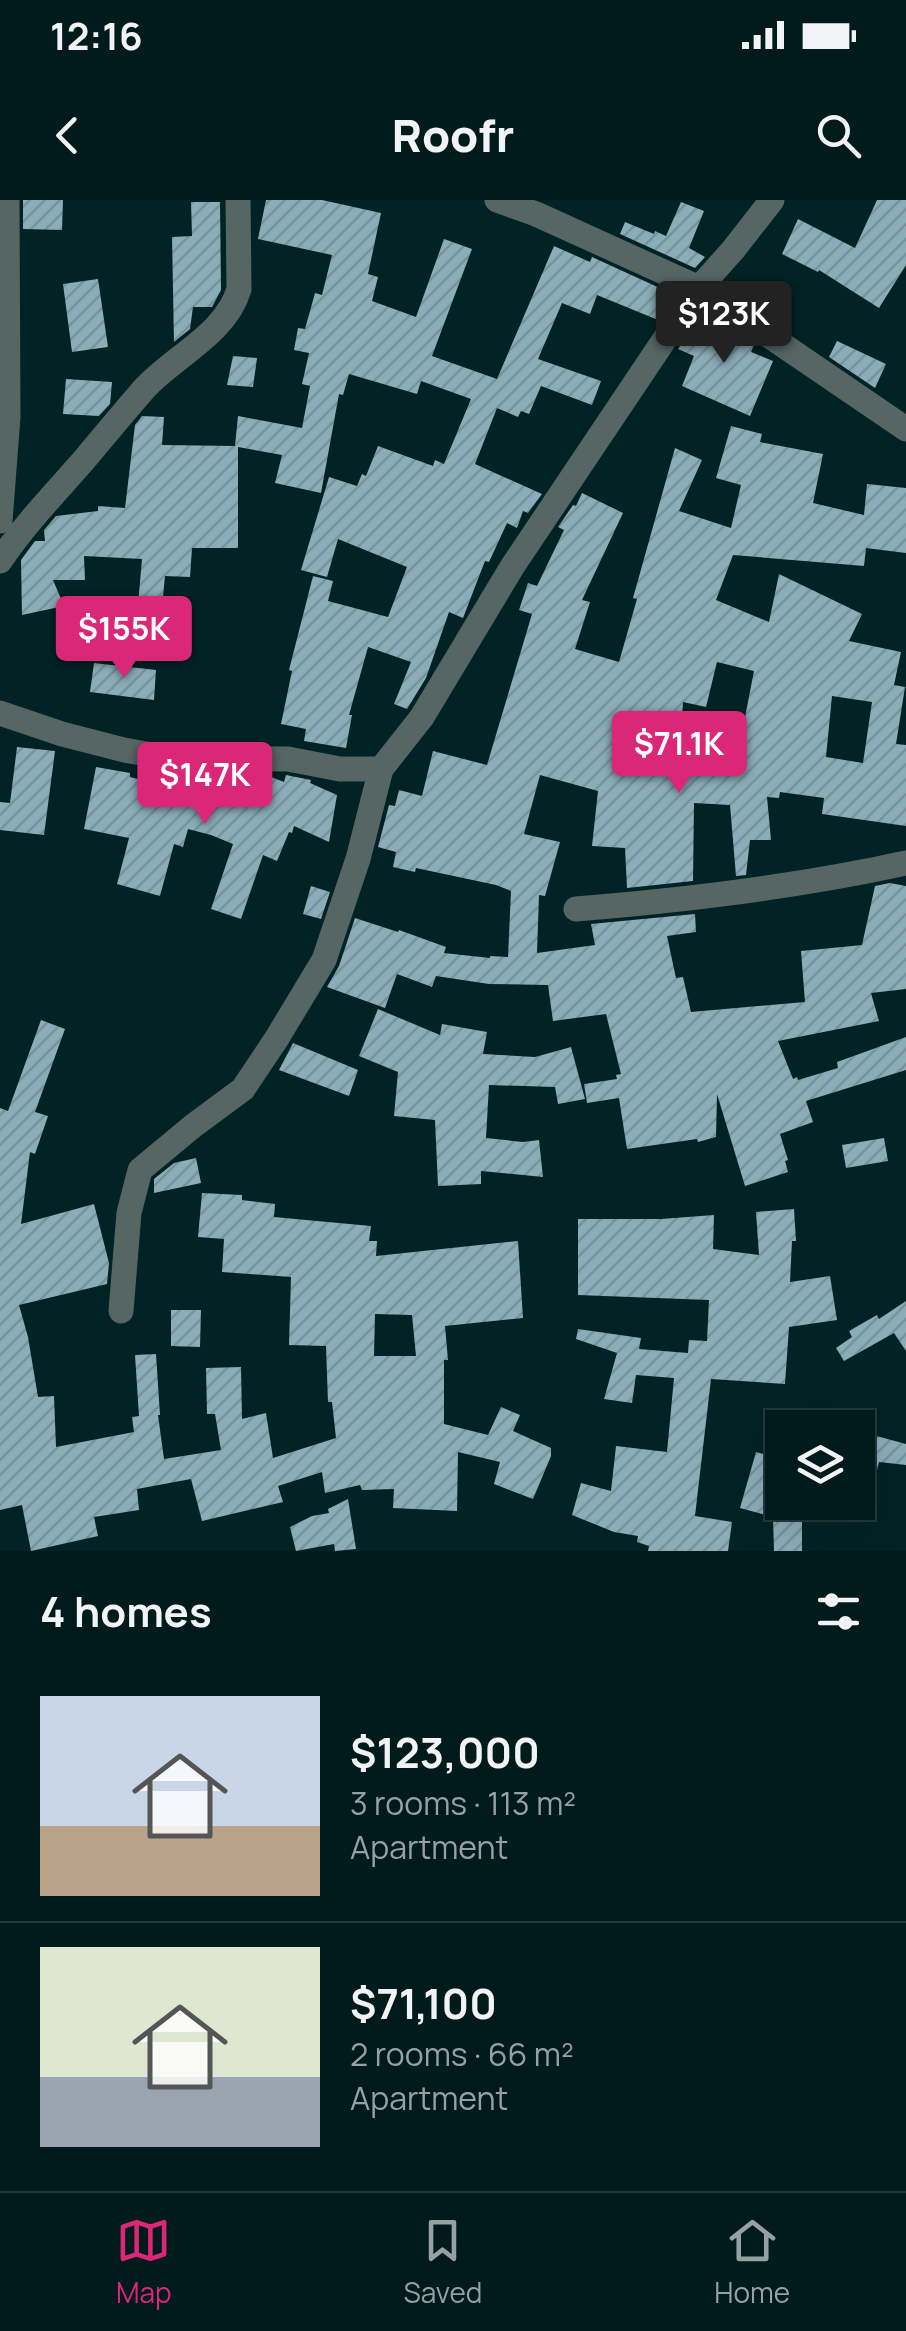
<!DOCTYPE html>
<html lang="en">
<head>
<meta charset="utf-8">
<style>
  body { margin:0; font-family:Manrope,sans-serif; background:#0b2325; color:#f1f3f6; height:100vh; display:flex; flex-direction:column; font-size:38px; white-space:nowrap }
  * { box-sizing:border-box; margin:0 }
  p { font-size:32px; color:#96a1a3 }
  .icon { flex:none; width:55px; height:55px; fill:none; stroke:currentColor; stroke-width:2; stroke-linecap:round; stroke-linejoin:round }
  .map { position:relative; height:1351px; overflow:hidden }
  .drawer { display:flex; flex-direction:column; background:#011a1c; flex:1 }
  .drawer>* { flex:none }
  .tools { position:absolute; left:765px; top:1210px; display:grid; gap:20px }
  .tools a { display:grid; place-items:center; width:110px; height:110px; border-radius:0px; background:#011a1c; box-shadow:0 10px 40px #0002,0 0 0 2px #23383b; font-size:50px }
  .price { position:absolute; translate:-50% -85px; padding:0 22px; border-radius:10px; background:#db2777; color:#fff; font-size:32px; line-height:65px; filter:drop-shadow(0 2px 5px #0008) }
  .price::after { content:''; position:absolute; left:50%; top:60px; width:30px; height:22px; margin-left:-15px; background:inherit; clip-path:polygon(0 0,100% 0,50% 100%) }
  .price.current { background:#222; color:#fff }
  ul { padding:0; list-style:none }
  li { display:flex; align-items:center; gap:30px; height:250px; padding:0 40px }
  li+li { border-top:2px solid #23383b }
  li span { display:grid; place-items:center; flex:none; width:280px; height:200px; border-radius:0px; color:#555 }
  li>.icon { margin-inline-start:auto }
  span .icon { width:120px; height:120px; fill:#fffc; stroke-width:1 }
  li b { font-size:42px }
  h2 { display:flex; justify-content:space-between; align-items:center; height:120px; padding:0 40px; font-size:42px }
  .status { display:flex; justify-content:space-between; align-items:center; height:70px; padding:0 50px; background:#011a1c; direction:ltr }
  .status svg { height:28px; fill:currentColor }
  header { display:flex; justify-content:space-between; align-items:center; height:130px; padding:0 40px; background:#011a1c; font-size:45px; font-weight:800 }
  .tab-bar { display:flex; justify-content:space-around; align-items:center; height:140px; border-top:2px solid #23383b; background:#011a1c; font-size:28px; color:#96a1a3 }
  .tab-bar a { display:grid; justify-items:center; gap:5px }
  .tab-bar .current { color:#db2777 }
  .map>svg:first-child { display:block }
  .building { fill:url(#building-hatch); fill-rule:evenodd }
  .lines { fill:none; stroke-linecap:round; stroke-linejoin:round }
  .minor { stroke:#566763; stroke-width:25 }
</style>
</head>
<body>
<div class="status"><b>12:16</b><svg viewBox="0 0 49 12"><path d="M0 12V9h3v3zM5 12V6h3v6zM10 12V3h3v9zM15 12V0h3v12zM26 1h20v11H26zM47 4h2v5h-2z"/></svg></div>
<header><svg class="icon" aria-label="back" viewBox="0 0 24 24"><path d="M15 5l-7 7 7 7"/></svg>Roofr<svg class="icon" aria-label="search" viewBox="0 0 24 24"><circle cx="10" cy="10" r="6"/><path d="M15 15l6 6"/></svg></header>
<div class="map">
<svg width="906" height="1351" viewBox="0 0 906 1351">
  <defs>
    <pattern id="building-hatch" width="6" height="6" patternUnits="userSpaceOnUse" patternTransform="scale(2.5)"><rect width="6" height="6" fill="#8aadb9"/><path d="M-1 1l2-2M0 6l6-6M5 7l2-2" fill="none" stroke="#77939c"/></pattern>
  </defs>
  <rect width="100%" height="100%" fill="#012325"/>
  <g class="building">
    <path d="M 23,0 L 63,0 L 62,30 L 23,29 Z"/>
    <path d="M 266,0 L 322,0 L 381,13 L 368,74 L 378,77 L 372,101 L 416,117 L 444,39 L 472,49 L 432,156 L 497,179 L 554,46 L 590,62 L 592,57 L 675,95 L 658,120 L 597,95 L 590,114 L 562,103 L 538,159 L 601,181 L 592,205 L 541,186 L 529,214 L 521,211 L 518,217 L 497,208 L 475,264 L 542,294 L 528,313 L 523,311 L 517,328 L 507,323 L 489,362 L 485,361 L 463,418 L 449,412 L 426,478 L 407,509 L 394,504 L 411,462 L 368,447 L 349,515 L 352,515 L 346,548 L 304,541 L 306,529 L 281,524 L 292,471 L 289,470 L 313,376 L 333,381 L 328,401 L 388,417 L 407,367 L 338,339 L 327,377 L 301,370 L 329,277 L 357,286 L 362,274 L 366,276 L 378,246 L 433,266 L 435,260 L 444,264 L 471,199 L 421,181 L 417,194 L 349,174 L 343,195 L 339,194 L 321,293 L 275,283 L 282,255 L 238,247 L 238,348 L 192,348 L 190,377 L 165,376 L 162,407 L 138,405 L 142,359 L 84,356 L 85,380 L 53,380 L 64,406 L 22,415 L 21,360 L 35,341 L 45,341 L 44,330 L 56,316 L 98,311 L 98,306 L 125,308 L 135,225 L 142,216 L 164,217 L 162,245 L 235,246 L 238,216 L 302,228 L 310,186 L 302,184 L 309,153 L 294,150 L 298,128 L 305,129 L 315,93 L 322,95 L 332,55 L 258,39 Z"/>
    <path d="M 877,0 L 906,0 L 906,65 L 879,108 L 819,70 L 818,72 L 782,54 L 798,19 L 855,48 Z"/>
    <path d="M 191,2 L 220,2 L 221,90 L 212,107 L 193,107 L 190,129 L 174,142 L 172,37 L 192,36 Z"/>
    <path d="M 681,2 L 704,11 L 689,48 L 705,57 L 695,68 L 620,34 L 625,22 L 654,34 L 655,31 L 666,36 Z"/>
    <path d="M 98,79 L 108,147 L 72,152 L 63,84 Z"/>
    <path d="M 702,112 L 754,145 L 751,152 L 773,161 L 750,216 L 682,186 L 694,156 L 678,149 Z"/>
    <path d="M 837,141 L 886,164 L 875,188 L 829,157 Z"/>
    <path d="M 233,156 L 257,158 L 253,187 L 227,185 Z"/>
    <path d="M 66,179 L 112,182 L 110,204 L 99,216 L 63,214 Z"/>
    <path d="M 731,226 L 762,234 L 760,242 L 823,254 L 813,303 L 864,315 L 867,284 L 906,288 L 906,353 L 866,348 L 864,366 L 733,355 L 716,400 L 769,422 L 779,374 L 862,414 L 849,441 L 901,452 L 894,485 L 905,487 L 896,544 L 906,545 L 906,626 L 822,614 L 824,598 L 780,592 L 779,598 L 767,597 L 771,640 L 750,640 L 746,675 L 736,676 L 730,605 L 694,603 L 693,681 L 627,688 L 625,648 L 592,646 L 598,591 L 540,575 L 524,634 L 560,642 L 545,696 L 539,695 L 537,753 L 595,745 L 591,724 L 695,714 L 696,732 L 667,736 L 676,778 L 683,777 L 691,812 L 805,802 L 801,751 L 862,745 L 875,686 L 890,683 L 906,686 L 906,789 L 871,793 L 879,821 L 778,841 L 793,879 L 797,877 L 798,880 L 838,868 L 837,862 L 906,837 L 906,870 L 806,901 L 813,922 L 780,934 L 788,960 L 785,961 L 788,972 L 745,986 L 717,894 L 716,937 L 698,942 L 697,939 L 627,949 L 619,898 L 587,903 L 584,884 L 617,879 L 616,875 L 621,874 L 606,814 L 553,821 L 548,785 L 489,784 L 436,776 L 432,787 L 397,774 L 385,808 L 327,787 L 339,766 L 355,718 L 398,732 L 399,730 L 446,747 L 444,753 L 490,758 L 490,756 L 508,757 L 511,691 L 496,685 L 416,668 L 415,672 L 393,667 L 396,652 L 378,647 L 389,605 L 395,606 L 399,590 L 422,596 L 433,551 L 487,565 L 532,414 L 519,410 L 528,383 L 537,386 L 564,330 L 558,327 L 573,305 L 576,306 L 582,293 L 623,313 L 582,400 L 590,402 L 575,449 L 619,462 L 637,399 L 633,398 L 675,248 L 702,260 L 679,311 L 731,328 L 741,285 L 716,278 ZM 717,462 L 754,471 L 738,553 L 680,551 L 683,502 L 706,507 ZM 832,496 L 872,502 L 863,563 L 826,557 Z"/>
    <path d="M 94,463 L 156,470 L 154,500 L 90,492 Z"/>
    <path d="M 17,547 L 55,551 L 44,635 L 0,630 L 0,602 L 10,603 Z"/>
    <path d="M 96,567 L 130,573 L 130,577 L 236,605 L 246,575 L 266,575 L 284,582 L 286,575 L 311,580 L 310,583 L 337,595 L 329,642 L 294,626 L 292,633 L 289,632 L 277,661 L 263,655 L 241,719 L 211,709 L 233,644 L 211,635 L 188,629 L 183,647 L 174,644 L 160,696 L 117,684 L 129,638 L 84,629 Z"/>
    <path d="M 311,686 L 330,692 L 321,719 L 303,714 Z"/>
    <path d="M 378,809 L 440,835 L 442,824 L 487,832 L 483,854 L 535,857 L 571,847 L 585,899 L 558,904 L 555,887 L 489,885 L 486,938 L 523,942 L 539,940 L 543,977 L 481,971 L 481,984 L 438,986 L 435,920 L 394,916 L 398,872 L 359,856 Z"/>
    <path d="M 41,820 L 65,829 L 35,912 L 48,916 L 35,954 L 30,952 L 21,1024 L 94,1004 L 109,1063 L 107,1084 L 19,1105 L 28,1137 L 38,1197 L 54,1196 L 56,1247 L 134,1232 L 132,1217 L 139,1216 L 135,1155 L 156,1154 L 160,1215 L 158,1215 L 164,1259 L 221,1250 L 215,1214 L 207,1214 L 206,1168 L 241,1167 L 242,1219 L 266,1213 L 273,1258 L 336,1238 L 332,1202 L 328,1202 L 326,1146 L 289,1145 L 291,1077 L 222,1072 L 224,1039 L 198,1037 L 202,993 L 242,995 L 242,1000 L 275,1004 L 274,1017 L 371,1026 L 369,1041 L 377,1041 L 376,1056 L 518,1041 L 523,1118 L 445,1126 L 448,1160 L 444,1160 L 444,1224 L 488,1235 L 501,1207 L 520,1215 L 513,1231 L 551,1248 L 551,1256 L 533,1299 L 494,1284 L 500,1262 L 458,1252 L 457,1311 L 393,1308 L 394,1289 L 362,1290 L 360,1285 L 325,1293 L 322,1272 L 278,1286 L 283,1302 L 202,1321 L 191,1279 L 137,1289 L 139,1310 L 94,1317 L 98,1336 L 31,1351 L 22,1305 L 0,1310 L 0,908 L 8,911 ZM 375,1114 L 412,1115 L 416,1156 L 374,1156 Z"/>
    <path d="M 293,843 L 358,870 L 349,896 L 279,870 Z"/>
    <path d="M 884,938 L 888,961 L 846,968 L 842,945 Z"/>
    <path d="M 196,958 L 201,983 L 154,993 L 154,979 L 174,963 Z"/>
    <path d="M 794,1009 L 796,1041 L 792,1041 L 790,1082 L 830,1076 L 837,1120 L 789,1127 L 785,1184 L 711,1179 L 695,1316 L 732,1322 L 728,1351 L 648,1351 L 649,1346 L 637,1342 L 638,1336 L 614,1332 L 572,1315 L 581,1283 L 611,1291 L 616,1246 L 667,1252 L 674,1178 L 636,1175 L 632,1203 L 604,1199 L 617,1153 L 576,1139 L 578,1129 L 641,1138 L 639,1149 L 688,1153 L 689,1140 L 707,1141 L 709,1100 L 578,1095 L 578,1019 L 661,1019 L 714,1015 L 713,1049 L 759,1055 L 756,1012 Z"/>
    <path d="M 906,1101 L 906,1151 L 894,1133 L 844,1161 L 836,1148 L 852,1137 L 849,1131 L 877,1115 L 879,1119 Z"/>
    <path d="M 171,1110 L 201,1110 L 200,1147 L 171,1146 Z"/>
    <path d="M 858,1231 L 906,1244 L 906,1265 L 879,1262 L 877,1270 L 858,1265 Z"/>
    <path d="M 756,1252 L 782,1259 L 782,1313 L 802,1313 L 802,1351 L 774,1351 L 773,1317 L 740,1308 Z"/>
    <path d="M 348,1299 L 356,1349 L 335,1351 L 334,1344 L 296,1351 L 290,1327 L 312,1316 L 329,1313 L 328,1309 Z"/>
  </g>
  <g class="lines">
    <g class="minor">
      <path d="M 497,0 L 536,14 L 699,88 L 906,229"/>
      <path d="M 0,321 L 8,217 L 7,0"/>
      <path d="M 0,361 C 25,324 55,293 84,260 C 104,236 124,212 144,189 C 174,156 226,134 239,89 L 238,0"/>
      <path d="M 0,513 L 62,534 L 124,550 L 169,558 L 288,559 L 340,569 L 381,569"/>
      <path d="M 576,709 C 687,700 797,687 906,663"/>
      <path d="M 121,1111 L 129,1013 L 140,970 L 193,926 L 243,889 L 277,838 L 324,760 L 358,659 L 381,569 L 422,517 L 512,367 L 699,88 L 733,50 L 772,0"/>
    </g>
  </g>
</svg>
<div class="tools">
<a><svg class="icon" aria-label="layers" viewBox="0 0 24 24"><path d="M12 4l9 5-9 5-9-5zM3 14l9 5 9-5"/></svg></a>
</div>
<b class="price current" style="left:724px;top:166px">$123K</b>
<b class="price" style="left:124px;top:481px">$155K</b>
<b class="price" style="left:679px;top:596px">$71.1K</b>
<b class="price" style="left:205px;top:627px">$147K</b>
</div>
<section class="drawer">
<h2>4 homes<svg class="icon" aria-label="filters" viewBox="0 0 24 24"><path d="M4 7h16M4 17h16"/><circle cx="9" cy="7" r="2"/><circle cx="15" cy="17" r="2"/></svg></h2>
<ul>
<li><span style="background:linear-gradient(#c9d6e8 65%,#b9a48a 0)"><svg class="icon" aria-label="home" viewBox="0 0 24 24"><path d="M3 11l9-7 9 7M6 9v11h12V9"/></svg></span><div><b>$123,000</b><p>3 rooms · 113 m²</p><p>Apartment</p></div></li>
<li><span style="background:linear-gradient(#dfe7d0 65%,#9aa5b1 0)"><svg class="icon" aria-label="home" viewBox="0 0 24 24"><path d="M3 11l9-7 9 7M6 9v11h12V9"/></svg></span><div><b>$71,100</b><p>2 rooms · 66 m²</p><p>Apartment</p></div></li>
</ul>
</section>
<nav class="tab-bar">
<a class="current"><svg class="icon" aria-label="map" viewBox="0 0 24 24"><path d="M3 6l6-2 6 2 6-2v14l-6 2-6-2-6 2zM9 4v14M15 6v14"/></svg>Map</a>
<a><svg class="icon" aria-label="saved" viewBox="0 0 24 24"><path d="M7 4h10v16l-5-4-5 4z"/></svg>Saved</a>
<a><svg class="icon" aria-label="home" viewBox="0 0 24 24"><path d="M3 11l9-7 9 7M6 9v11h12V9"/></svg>Home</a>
</nav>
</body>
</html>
